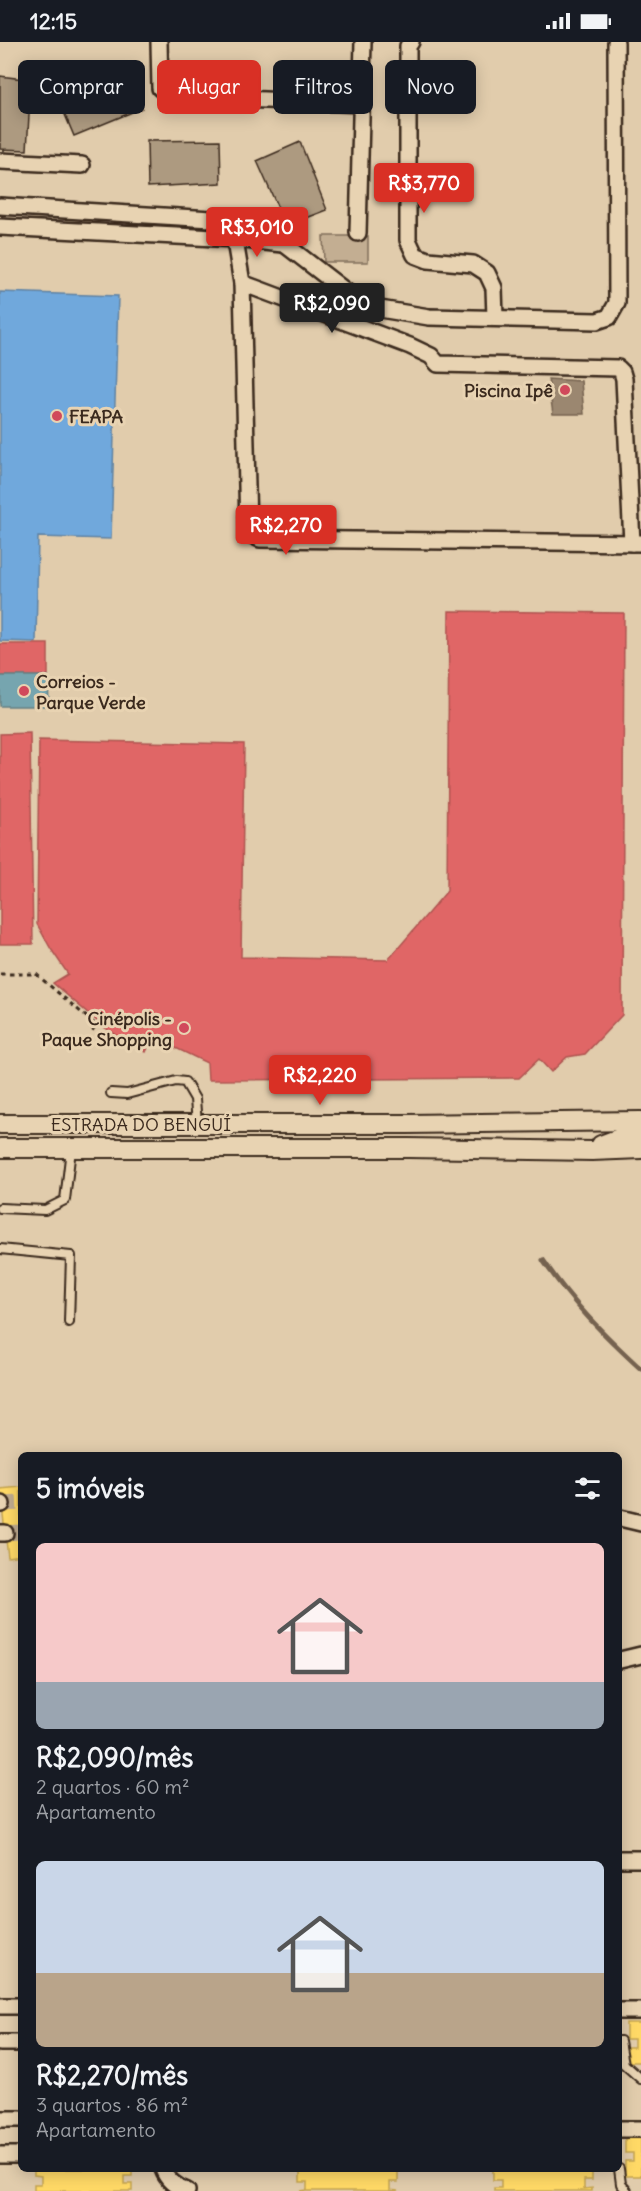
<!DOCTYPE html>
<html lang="pt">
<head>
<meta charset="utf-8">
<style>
  body { margin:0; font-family:Delius,sans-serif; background:#242831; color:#f1f3f6; height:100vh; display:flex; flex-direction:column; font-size:22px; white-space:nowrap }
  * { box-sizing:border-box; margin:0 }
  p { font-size:20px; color:#9ea1a6 }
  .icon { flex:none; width:33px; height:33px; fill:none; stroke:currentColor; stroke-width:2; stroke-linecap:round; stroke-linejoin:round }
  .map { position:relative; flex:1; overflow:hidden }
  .side { position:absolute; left:18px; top:1410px; width:604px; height:720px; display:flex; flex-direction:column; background:#171b24; border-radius:9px; box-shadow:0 3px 15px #0003 }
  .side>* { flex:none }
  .guide { position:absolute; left:18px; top:18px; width:606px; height:54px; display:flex; gap:12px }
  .price { position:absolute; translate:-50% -51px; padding:0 14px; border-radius:6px; background:#d93025; color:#fff; font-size:20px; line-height:39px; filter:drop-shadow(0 2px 3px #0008) }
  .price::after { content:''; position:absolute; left:50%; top:36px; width:18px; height:14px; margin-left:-9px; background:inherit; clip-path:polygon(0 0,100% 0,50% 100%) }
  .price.active { background:#222; color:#fff }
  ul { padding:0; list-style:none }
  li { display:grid; align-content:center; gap:12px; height:318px; padding:0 18px }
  li span { display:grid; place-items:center; height:186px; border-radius:9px; color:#555 }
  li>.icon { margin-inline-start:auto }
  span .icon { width:108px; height:108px; fill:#fffc; stroke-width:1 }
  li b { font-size:26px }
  h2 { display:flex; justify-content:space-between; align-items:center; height:72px; padding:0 18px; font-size:26px }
  .tag { padding:0 21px; border-radius:9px; background:#171b24; box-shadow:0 3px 15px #0003; font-size:21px; line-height:54px }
  .tag.active { background:#d93025; color:#fff }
  .status { display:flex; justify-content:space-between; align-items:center; height:42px; padding:0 30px; background:#171b24; direction:ltr }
  .status svg { height:16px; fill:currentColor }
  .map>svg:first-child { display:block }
  .green { fill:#c3ae92; stroke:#7f6c58; stroke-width:1.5 }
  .water { fill:#9b8770; stroke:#75624f; stroke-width:1.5 }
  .homes { fill:#ffd966; stroke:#c4a450; stroke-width:1.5 }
  .shops { fill:#e06666; stroke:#ae5450; stroke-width:1.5 }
  .schools { fill:#6fa8dc; stroke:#5f82a3; stroke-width:1.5 }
  .public { fill:#76a5af; stroke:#648084; stroke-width:1.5 }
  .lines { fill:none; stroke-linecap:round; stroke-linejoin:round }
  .stream { stroke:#75624f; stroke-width:5 }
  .building { fill:#ad9a80; stroke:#3b2a1e; stroke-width:1.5 }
  .minor-tunnel { stroke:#c0ac90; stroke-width:15; stroke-dasharray:15 8; stroke-linecap:butt }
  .service-casing { stroke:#3b2a1e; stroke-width:12 }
  .minor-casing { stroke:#3b2a1e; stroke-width:20 }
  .tertiary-casing { stroke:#3b2a1e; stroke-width:22 }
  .path { stroke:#3b2a1e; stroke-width:3; stroke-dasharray:4.5 4.5; stroke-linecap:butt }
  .service { stroke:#e8d3b2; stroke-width:8 }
  .minor { stroke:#e8d3b2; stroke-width:15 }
  .tertiary { stroke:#e8d3b2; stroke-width:18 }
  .poi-dot { fill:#d1495b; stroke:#e8d3b2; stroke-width:2 }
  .labels { text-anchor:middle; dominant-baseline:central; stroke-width:6; stroke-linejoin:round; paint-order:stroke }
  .poi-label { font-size:18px; font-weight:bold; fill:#3b2a1e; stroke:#e8d3b2; text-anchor:end }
  .street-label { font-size:18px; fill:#3b2a1e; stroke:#e8d3b2 }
</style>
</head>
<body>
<div class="status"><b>12:15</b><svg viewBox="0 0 49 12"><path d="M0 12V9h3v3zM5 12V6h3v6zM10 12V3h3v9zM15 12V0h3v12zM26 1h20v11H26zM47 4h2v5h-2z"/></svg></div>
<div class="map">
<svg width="641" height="2149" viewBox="0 0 641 2149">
  <rect width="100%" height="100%" fill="#e1ccac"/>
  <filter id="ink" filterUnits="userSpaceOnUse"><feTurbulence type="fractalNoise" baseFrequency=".0167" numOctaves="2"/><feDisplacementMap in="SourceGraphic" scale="12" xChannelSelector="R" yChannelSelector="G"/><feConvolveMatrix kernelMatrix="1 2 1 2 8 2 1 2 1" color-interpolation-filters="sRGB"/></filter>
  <g filter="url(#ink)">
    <path class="green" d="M 323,194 L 368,194 L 368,220 L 324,220 Z"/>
    <path class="water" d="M 548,337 L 581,339 L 584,372 L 553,372 Z"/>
    <g class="homes">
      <path d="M 21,1445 L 21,1513 L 8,1515 L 0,1447 Z"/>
      <path d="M 626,1981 L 641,1981 L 641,2020 L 626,2020 L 626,2005 L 634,2005 L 634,1997 L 626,1997 Z"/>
      <path d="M 625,2095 L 641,2095 L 641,2134 L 625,2134 L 625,2119 L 633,2119 L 633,2111 L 625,2111 Z"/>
      <path d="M 34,2127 L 132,2127 L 132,2134 L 124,2134 L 124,2142 L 132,2142 L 132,2149 L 34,2149 L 34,2142 L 41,2142 L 41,2134 L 34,2133 Z"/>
      <path d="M 300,2127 L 398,2127 L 398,2140 L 390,2140 L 390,2148 L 398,2149 L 300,2149 L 307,2148 L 307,2140 L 300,2140 Z"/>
      <path d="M 493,2127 L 592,2127 L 592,2138 L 584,2138 L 584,2147 L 592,2146 L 592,2149 L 494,2149 L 494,2146 L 501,2146 L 501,2138 L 493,2138 Z"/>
    </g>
    <g class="shops">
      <path d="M 449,569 L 624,571 L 622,973 L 585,1012 L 567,1015 L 551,1030 L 539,1017 L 519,1036 L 208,1038 L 207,1021 L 153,995 L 146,1010 L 129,1002 L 104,985 L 53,941 L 68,932 L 51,907 L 37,882 L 39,698 L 244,702 L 241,915 L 388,918 L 447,849 Z"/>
      <rect x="0" y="602" width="48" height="32"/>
      <path d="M 30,691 L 33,902 L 0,902 L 0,692 Z"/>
    </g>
    <path class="schools" d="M 0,250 L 118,254 L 111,497 L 38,495 L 36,600 L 0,599 Z"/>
    <path class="public" d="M 0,634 L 48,634 L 49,664 L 0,664 Z"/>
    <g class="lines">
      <path class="stream" d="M 543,1218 C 572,1261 603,1292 641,1327"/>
    </g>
    <g class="building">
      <path d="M 124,22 L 142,66 L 74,94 L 55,49 Z"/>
      <path d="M 0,34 L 31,38 L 27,108 L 0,107 Z"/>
      <path d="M 220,98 L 221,141 L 148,145 L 147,99 Z"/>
      <path d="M 300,100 L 327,168 L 286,184 L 257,119 Z"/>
    </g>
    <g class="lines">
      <g class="minor-tunnel">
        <path d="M 2,1462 L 21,1461"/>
        <path d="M 5,1491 L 21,1490"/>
      </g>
      <defs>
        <g id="service">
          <path d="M 111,1051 L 127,1052 L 176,1039 L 185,1040 L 195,1057 L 197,1082"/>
          <path d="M 0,1166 L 45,1168 L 65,1158 L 71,1107"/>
          <path d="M 0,1207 L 71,1214 L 69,1280"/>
          <path d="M 620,1999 L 624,2022 L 641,2037"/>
          <path d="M 619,2127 L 621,2142 L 627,2149"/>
        </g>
        <g id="minor">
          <path d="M 159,0 L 160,46 L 169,54 L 362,62"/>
          <path d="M 411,0 L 408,4 L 408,198 L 415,213 L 428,218 L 473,222 L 487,231 L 494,246 L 495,276"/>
          <path d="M 0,119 L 82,123"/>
          <path d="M 0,164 L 228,178 L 265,187 L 353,255 L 380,267 L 429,275 L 597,279 L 609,275 L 617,261 L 616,0"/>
          <path d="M 228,178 L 236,205 L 242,241 L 248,485 L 252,493 L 260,497 L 641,501"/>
          <path d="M 0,185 L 235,197 L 283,202"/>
          <path d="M 358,191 L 363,0"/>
          <path d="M 242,241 L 410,304 L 431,314 L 438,322 L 618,326 L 622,330 L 624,337 L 632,501"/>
          <path d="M 0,1462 L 2,1462"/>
          <path d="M 620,1476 L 641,1481"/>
          <path d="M 0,1491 L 5,1491"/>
          <path d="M 620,1618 L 641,1613"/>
          <path d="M 620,1817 L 641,1817"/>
          <path d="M 0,1964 L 21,1964"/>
          <path d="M 620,1969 L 641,1969"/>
          <path d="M 0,2001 L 21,2001"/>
          <path d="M 0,2077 L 21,2077"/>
          <path d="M 620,2087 L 641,2087"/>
          <path d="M 0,2113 L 21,2113"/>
          <path d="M 163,2127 C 167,2138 176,2145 187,2149"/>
        </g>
        <g id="tertiary">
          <path d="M 0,1082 L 408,1082 L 641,1079"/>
          <path d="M 601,1103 L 625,1094 L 641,1094"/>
          <path d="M 0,1106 L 409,1106 L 592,1109 L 641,1107"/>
        </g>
      </defs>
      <use href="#service" class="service-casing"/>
      <use href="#minor" class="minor-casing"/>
      <use href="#tertiary" class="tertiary-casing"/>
      <path class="path" d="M 0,932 L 36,932 L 96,983 L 92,989"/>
      <use href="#service" class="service"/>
      <use href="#minor" class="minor"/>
      <use href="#tertiary" class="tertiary"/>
    </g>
  </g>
  <g class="poi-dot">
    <circle cx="565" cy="348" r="6"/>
    <circle cx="57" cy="374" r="6"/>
    <circle cx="24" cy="649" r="6"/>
    <circle cx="184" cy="986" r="6"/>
  </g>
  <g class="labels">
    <g class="poi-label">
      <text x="553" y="348">Piscina Ipê</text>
      <text x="69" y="374" text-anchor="start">FEAPA</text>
      <text x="36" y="639" text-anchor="start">Correios -<tspan x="36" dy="21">Parque Verde</tspan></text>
      <text x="172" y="976">Cinépolis -<tspan x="172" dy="21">Paque Shopping</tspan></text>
    </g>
    <g class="street-label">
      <text x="141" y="1082">ESTRADA DO BENGUÍ</text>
    </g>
  </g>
</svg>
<b class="price" style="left:424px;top:172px">R$3,770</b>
<b class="price" style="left:257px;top:216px">R$3,010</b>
<b class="price active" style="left:332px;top:292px">R$2,090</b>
<b class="price" style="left:286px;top:514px">R$2,270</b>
<b class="price" style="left:320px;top:1064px">R$2,220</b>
<div class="guide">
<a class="tag">Comprar</a>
<a class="tag active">Alugar</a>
<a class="tag">Filtros</a>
<a class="tag">Novo</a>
</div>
<section class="side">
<h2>5 imóveis<svg class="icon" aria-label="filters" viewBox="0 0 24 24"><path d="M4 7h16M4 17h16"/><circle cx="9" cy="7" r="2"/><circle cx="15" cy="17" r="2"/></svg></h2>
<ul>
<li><span style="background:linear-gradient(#f6c9c9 75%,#9aa5b1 0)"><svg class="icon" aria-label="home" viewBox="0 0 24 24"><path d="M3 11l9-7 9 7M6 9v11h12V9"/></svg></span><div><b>R$2,090/mês</b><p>2 quartos · 60 m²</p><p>Apartamento</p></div></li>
<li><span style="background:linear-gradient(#c9d6e8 60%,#b9a48a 0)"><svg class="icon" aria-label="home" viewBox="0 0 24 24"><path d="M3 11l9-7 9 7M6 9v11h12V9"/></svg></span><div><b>R$2,270/mês</b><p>3 quartos · 86 m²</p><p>Apartamento</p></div></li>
</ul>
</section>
</div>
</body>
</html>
